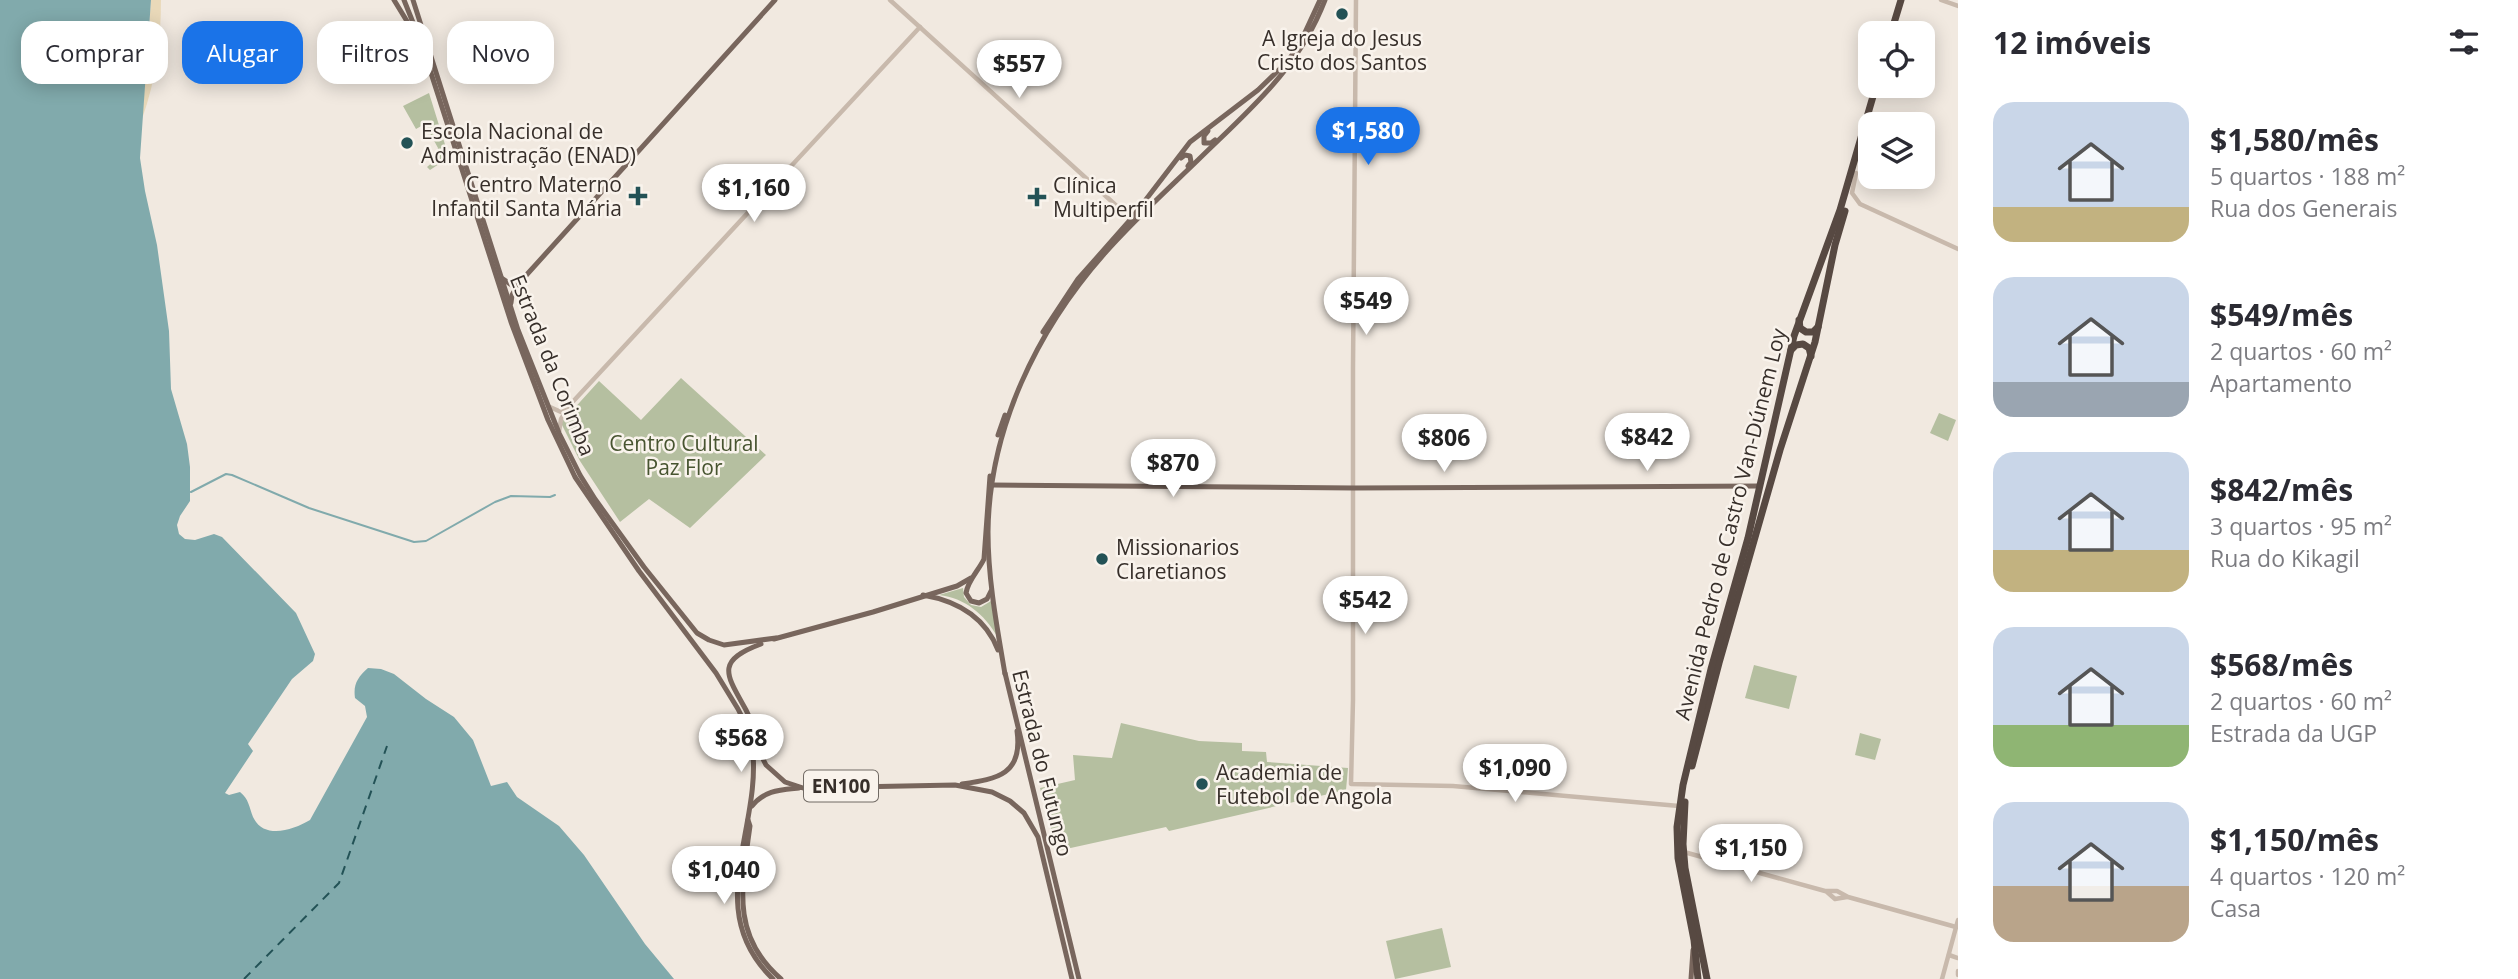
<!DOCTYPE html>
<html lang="pt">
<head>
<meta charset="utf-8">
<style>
  body { margin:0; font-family:"Open Sans",sans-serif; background:#f2f2f3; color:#2b2b33; height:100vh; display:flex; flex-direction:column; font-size:26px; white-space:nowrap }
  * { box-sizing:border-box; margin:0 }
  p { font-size:23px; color:#7c7c81 }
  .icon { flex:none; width:38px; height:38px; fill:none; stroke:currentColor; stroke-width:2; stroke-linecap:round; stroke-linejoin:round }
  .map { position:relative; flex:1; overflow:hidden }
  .drawer { display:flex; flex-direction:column; background:#fff; width:560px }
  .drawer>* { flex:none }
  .banner { position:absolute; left:21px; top:21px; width:665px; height:63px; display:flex; gap:14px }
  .fabs { position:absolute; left:1858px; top:21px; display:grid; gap:14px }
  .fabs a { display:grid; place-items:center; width:77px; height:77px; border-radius:14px; background:#fff; box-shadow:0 4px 18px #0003; font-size:35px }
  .price { position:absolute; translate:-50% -60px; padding:0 16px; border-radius:24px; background:#fff; color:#222; font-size:23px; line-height:46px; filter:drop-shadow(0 2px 4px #0008) }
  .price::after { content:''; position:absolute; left:50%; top:42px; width:21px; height:16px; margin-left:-10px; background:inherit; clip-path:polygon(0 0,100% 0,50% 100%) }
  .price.current { background:#1a73e8; color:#fff }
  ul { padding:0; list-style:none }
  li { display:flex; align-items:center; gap:21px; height:175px; padding:0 35px }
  li span { display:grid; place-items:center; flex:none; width:196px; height:140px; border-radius:21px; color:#555 }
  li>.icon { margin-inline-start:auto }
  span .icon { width:84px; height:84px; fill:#fffc; stroke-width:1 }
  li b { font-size:30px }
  h2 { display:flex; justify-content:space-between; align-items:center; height:84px; padding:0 35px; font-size:30px }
  .tag { padding:0 24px; border-radius:21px; background:#fff; box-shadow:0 4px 18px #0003; font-size:24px; line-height:63px }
  .tag.current { background:#1a73e8; color:#fff }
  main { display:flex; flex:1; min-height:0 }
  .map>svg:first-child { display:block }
  .green { fill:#b5bfa0 }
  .sand { fill:#e9d9b9 }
  .water { fill:#81aaac }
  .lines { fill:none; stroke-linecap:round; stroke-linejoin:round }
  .stream { stroke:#81aaac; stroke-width:2 }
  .ferry { stroke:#235256; stroke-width:2; stroke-dasharray:9 7; stroke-linecap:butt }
  .minor { stroke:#c8b9ac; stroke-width:4.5 }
  .major { stroke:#78665d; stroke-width:5 }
  .highway { stroke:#574942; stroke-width:7 }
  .poi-dot { fill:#235256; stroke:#f9f3ec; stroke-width:2.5 }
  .labels { text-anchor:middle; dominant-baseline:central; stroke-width:5; stroke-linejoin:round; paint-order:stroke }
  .shield { fill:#f9f3ec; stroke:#716a64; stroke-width:2 }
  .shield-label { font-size:19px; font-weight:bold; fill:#372f2a }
  .poi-label { font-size:21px; fill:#372f2a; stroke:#f9f3ec; text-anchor:start }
  .street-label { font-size:21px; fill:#372f2a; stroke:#f9f3ec }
  .park-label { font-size:21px; fill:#475430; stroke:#f9f3ec }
</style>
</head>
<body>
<main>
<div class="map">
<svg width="1958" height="979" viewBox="0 0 1958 979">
  <rect width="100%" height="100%" fill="#f1e9e0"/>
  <g class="green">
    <path d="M 429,93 L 447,151 L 442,162 L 430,170 L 427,167 L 435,160 L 438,148 L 425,124 L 416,129 L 403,106 Z"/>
    <path d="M 681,378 L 766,455 L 690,528 L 649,499 L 620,522 L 580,461 L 561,423 L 599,381 L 641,420 Z"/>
    <path d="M 1939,413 L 1956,420 L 1948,441 L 1930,433 Z"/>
    <path d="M 963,588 L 964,597 L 971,605 L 981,607 L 991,601 L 997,636 C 984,614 965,598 939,595 Z"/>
    <path d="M 1754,665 L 1797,676 L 1789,709 L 1745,698 Z"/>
    <path d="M 1121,723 L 1199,741 L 1242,743 L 1242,751 L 1266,752 L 1267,762 L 1348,768 L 1346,790 L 1169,831 L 1166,827 L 1057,851 L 1040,788 L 1075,780 L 1073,755 L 1112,758 Z"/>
    <path d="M 1860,733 L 1881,739 L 1875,760 L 1855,755 Z"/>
    <path d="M 1442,928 L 1451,967 L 1395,979 L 1386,941 Z"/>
  </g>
  <path class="sand" d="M 151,0 L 161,0 C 161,40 156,80 142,119 Z"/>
  <path class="water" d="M 0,0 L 151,0 L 140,158 L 145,191 L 157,245 L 169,331 L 171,389 L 187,444 L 190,467 L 190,501 L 180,516 L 177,525 L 179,534 L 185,539 L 195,540 L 214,534 L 222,537 L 296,613 L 315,654 L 313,661 L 292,679 L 248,744 L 253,751 L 225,793 L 229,795 L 240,792 C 249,799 249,807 253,817 C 264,840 293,830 310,820 L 367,717 L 365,706 L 355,698 C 353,684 358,677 368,668 L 381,669 L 394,674 L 426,699 L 454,717 L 473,740 L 491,786 L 507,782 L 517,797 L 559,826 L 584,855 L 645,944 L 674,979 L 0,979 Z"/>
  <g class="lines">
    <path class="stream" d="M 191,492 L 226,474 L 232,475 L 309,508 L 414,542 L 426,541 L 495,502 L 511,496 L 550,497 L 555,495"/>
    <path class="ferry" d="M 244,979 L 339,883 L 387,746"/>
    <g class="minor">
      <path d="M 890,0 L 1131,219"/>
      <path d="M 1356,0 L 1353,368 L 1353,700 L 1351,784 L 1453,786 L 1679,806"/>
      <path d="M 1941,0 L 1958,6"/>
      <path d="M 1856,173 L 1852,193 L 1860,204 L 1958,249"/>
      <path d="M 550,407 L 561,412 L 567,408 L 920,27"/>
      <path d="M 559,432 L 561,419 L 566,411"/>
      <path d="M 1684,852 L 1825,891 L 1837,891 L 1848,897 L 1956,927"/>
      <path d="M 1827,892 L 1835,899 L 1847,897"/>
      <path d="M 1949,955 L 1958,958"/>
      <path d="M 1958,971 L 1958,975"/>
      <path d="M 1942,979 L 1958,920"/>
    </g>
    <g class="major">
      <path d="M 394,0 L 416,36"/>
      <path d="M 404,0 L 422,45 L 511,322 L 548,420 L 575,477 L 639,571 L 716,673 L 738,709 L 766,765 L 785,782 L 803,788 L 955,785 L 992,792 L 1010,801 L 1024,813 L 1038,837 L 1072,979"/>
      <path d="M 413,0 L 518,330 L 559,433 L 580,475 L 595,499 L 644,567 L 697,633 L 709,640 L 724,645 L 776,638"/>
      <path d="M 1208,131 L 1204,136 L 1204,143 L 1211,143 L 1215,140"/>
      <path d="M 1181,158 L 1185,155 L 1190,156 L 1191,162 L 1188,166"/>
      <path d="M 503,279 L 513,286 L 521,281 L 775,0"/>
      <path d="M 511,303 L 512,295 L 519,283"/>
      <path d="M 1043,332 L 1078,279 L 1131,219 L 1190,142 L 1258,90 L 1288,61 L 1301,41 L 1320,0"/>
      <path d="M 998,435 L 1005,415"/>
      <path d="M 990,476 L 984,559 C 979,570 968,580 966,593 L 971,601 L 979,603 L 987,599 L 991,591"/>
      <path d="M 992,485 L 1354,488 L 1760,486"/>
      <path d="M 923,595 C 957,601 985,616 998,650"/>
      <path d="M 774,639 L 873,612 L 957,586 L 971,578"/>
      <path d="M 1005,673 L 1079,979"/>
      <path d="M 1005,674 C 997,627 988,580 988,532 C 989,429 1037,330 1104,254 C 1133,221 1166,191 1198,160 C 1250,109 1298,70 1325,0"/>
      <path d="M 752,744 C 764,827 700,909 773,979"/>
      <path d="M 760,752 C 757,738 753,723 746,710 C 726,674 715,661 761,644"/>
      <path d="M 962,784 C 998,779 1023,774 1017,731"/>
      <path d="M 752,806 C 765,790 780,790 799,788"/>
      <path d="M 748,820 L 750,826 C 742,885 730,935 781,979"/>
      <path d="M 1691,979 L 1693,950"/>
    </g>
    <g class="highway">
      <path d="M 1891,33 L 1901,0"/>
      <path d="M 1799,320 L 1800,328 L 1806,332 L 1813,332 L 1818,327"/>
      <path d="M 1791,350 L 1796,345 L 1803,344 L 1809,348 L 1811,356"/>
      <path d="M 1692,766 L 1719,663 L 1780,450 L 1815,342 L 1835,245 L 1845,211"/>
      <path d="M 1685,802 L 1683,844 L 1685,868 L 1707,979"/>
      <path d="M 1698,979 L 1694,940 L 1678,858 L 1677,827 L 1683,785 L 1711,669 L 1748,538 L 1794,336 L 1840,210 L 1876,86"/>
    </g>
  </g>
  <g class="poi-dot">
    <circle cx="1342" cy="14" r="7"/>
    <circle cx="407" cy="143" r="7"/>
    <path d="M634.5 185.5h7v7h7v7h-7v7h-7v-7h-7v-7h7z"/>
    <path d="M1033.5 186.5h7v7h7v7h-7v7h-7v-7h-7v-7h7z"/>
    <circle cx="1102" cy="559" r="7"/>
    <circle cx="1202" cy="784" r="7"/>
  </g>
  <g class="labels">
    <rect class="shield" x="804" y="770.5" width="74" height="31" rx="5"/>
    <g class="shield-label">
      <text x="841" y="786">EN100</text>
    </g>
    <g class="poi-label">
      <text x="1342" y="38" text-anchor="middle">A Igreja do Jesus<tspan x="1342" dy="24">Cristo dos Santos</tspan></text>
      <text x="421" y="131">Escola Nacional de<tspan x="421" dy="24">Administração (ENAD)</tspan></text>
      <text x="622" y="184" text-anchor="end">Centro Materno<tspan x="622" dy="24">Infantil Santa Mária</tspan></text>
      <text x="1053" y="185">Clínica<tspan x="1053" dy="24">Multiperfil</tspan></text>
      <text x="1116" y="547">Missionarios<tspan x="1116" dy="24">Claretianos</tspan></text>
      <text x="1216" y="772">Academia de<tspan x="1216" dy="24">Futebol de Angola</tspan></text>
    </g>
    <g class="street-label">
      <text transform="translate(553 365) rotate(68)">Estrada da Corimba</text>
      <text transform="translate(1730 524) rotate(-76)">Avenida Pedro de Castro Van-Dúnem Loy</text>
      <text transform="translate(1043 763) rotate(76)">Estrada do Futungo</text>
    </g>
    <g class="park-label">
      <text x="684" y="443">Centro Cultural<tspan x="684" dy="24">Paz Flor</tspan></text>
    </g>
  </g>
</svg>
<div class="fabs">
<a><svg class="icon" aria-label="locate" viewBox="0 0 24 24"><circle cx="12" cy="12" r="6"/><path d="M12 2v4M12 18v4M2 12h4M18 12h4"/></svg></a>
<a><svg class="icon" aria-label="layers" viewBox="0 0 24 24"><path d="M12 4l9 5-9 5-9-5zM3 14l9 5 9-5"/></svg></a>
</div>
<b class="price" style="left:1019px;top:100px">$557</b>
<b class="price current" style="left:1368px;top:167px">$1,580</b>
<b class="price" style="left:754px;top:224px">$1,160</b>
<b class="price" style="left:1366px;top:337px">$549</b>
<b class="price" style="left:1647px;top:473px">$842</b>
<b class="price" style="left:1444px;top:474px">$806</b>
<b class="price" style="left:1173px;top:499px">$870</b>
<b class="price" style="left:1365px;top:636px">$542</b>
<b class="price" style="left:741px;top:774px">$568</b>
<b class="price" style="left:1515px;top:804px">$1,090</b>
<b class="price" style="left:1751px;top:884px">$1,150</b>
<b class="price" style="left:724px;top:906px">$1,040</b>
<div class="banner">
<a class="tag">Comprar</a>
<a class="tag current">Alugar</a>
<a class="tag">Filtros</a>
<a class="tag">Novo</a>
</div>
</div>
<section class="drawer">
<h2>12 imóveis<svg class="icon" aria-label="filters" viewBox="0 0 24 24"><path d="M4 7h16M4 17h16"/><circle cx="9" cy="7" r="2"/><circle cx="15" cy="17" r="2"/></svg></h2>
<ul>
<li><span style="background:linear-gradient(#c9d6e8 75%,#c2b280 0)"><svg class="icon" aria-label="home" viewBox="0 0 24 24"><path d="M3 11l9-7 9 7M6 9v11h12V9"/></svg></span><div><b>$1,580/mês</b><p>5 quartos · 188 m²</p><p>Rua dos Generais</p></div></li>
<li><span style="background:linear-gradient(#c9d6e8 75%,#9aa5b1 0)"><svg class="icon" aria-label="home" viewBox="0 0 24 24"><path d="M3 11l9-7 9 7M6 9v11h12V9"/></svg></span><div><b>$549/mês</b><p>2 quartos · 60 m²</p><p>Apartamento</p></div></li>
<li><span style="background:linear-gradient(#c9d6e8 70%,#c2b280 0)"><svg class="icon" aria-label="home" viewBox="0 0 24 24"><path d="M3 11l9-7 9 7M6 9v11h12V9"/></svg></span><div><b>$842/mês</b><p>3 quartos · 95 m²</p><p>Rua do Kikagil</p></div></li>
<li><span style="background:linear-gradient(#c9d6e8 70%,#8fb573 0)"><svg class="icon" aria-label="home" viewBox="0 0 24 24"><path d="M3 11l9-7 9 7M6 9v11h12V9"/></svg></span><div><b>$568/mês</b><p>2 quartos · 60 m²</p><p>Estrada da UGP</p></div></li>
<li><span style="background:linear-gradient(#c9d6e8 60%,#b9a48a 0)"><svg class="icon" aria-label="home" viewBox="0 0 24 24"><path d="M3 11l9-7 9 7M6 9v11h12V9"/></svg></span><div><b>$1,150/mês</b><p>4 quartos · 120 m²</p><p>Casa</p></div></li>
</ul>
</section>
</main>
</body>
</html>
